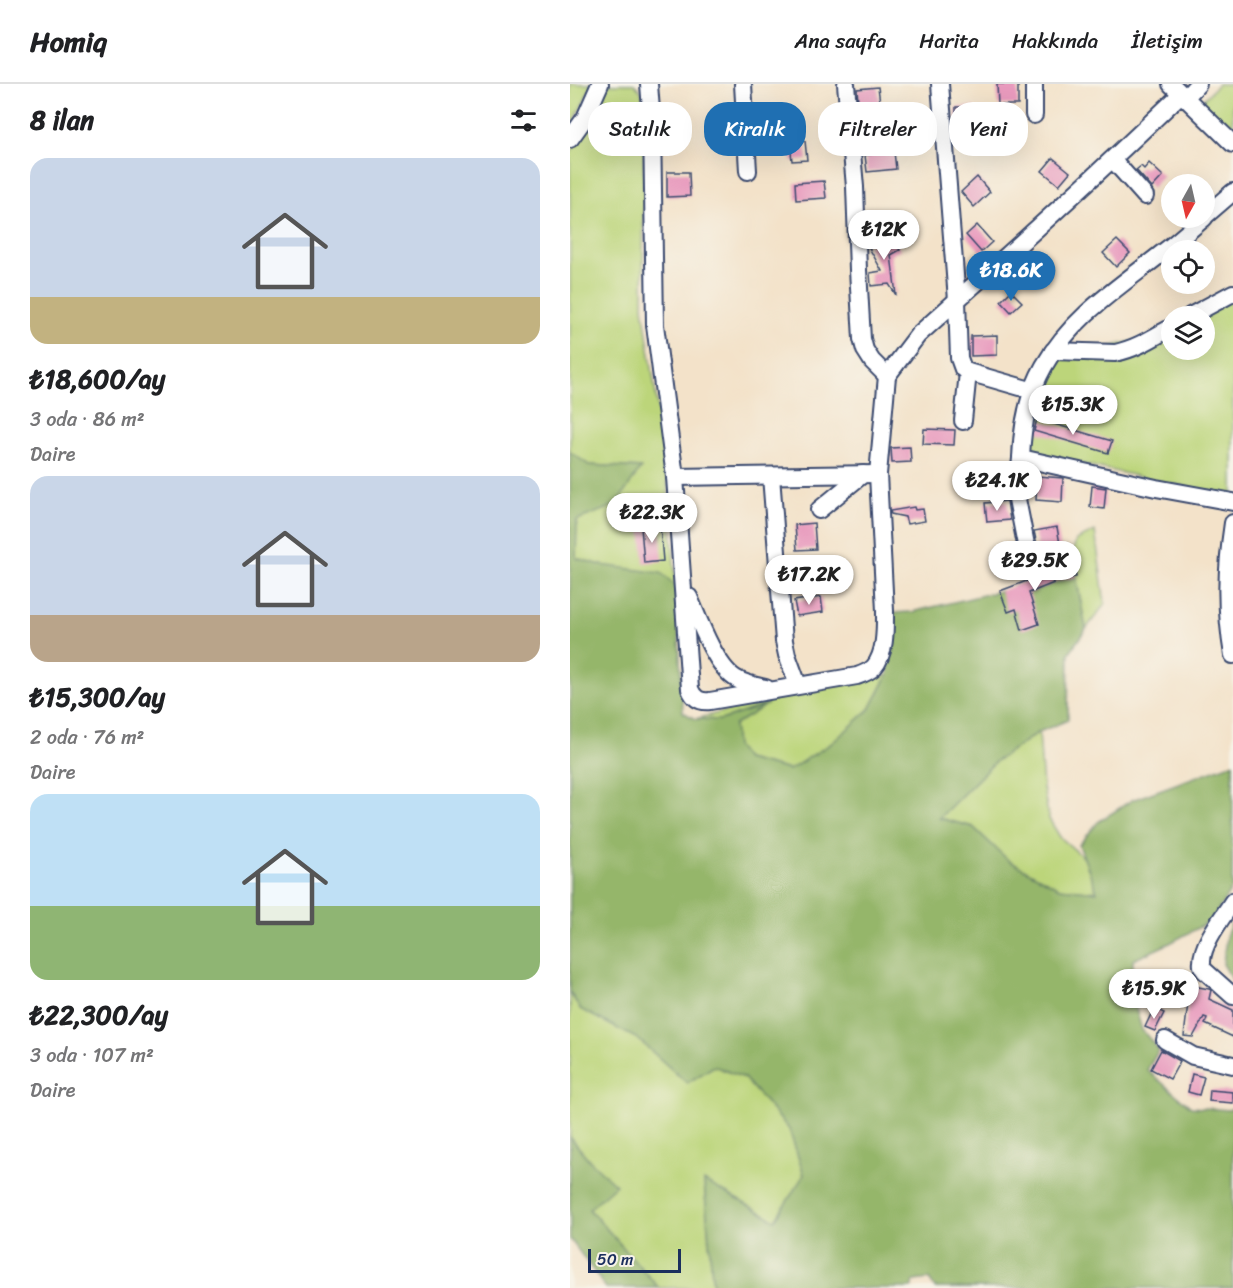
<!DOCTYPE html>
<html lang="tr">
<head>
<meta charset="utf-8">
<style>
  body { margin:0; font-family:Sriracha,sans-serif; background:#f6f6f6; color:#202124; height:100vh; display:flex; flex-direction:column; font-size:22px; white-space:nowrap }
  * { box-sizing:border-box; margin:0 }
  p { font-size:20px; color:#757577 }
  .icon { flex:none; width:33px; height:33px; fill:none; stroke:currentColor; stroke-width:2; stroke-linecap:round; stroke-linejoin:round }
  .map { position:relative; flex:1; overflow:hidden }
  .panel { display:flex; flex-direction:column; background:#fff; width:570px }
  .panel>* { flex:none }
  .banner { position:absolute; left:18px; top:18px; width:555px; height:54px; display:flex; gap:12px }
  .needle { width:39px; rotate:188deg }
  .controls { position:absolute; left:591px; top:90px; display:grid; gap:12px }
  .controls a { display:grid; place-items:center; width:54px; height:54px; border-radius:50%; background:#fff; box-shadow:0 6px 24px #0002; font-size:30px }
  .scale { position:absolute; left:18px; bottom:15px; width:93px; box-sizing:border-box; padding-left:6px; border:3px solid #1b2f5e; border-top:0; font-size:16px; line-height:21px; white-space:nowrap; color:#1b2f5e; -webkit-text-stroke:4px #f7f3e8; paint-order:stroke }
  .price { position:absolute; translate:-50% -51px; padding:0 14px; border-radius:21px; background:#fff; color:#222; font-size:20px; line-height:39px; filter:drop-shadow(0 2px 3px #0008) }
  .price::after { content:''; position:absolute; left:50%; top:36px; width:18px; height:14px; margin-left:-9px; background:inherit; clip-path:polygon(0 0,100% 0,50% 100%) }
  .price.active { background:#1f6fb2; color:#fff }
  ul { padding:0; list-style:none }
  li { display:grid; align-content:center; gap:12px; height:318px; padding:0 30px }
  li span { display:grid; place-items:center; height:186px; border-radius:18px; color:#555 }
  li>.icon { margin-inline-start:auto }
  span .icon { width:108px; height:108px; fill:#fffc; stroke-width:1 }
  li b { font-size:26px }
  h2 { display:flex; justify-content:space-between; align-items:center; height:72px; padding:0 30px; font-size:26px }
  .tag { padding:0 21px; border-radius:24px; background:#fff; box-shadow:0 6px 24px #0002; font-size:21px; line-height:54px }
  .tag.active { background:#1f6fb2; color:#fff }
  header { display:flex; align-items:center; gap:36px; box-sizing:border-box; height:84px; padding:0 30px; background:#fff; border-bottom:2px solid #e0e0e0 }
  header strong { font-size:28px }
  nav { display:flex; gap:33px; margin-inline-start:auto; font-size:21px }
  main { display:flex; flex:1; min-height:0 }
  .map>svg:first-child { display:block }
  .green { fill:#bcd57a; stroke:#6c826c; stroke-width:1.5 }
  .forest { fill:#95b66a; stroke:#587264; stroke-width:1.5 }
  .building { fill:#e89abd }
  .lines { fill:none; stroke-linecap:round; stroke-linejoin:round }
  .minor-casing { stroke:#3b4a6e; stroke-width:20 }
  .minor { stroke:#fff; stroke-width:16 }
</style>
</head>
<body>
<header>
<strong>Homiq</strong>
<nav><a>Ana sayfa</a><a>Harita</a><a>Hakkında</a><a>İletişim</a></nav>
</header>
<main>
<section class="panel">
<h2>8 ilan<svg class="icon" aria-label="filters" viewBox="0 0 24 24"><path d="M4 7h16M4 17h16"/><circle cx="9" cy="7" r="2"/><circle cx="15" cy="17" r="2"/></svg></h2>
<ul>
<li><span style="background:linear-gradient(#c9d6e8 75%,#c2b280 0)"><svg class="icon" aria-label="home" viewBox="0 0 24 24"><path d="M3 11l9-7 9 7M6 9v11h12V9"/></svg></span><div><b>₺18,600/ay</b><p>3 oda · 86 m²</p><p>Daire</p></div></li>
<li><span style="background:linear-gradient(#c9d6e8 75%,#b9a48a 0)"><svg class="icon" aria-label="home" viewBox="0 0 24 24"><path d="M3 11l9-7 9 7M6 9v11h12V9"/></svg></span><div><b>₺15,300/ay</b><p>2 oda · 76 m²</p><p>Daire</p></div></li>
<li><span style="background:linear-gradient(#bfe0f5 60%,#8fb573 0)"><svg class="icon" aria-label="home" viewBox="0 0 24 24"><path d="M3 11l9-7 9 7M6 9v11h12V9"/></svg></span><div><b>₺22,300/ay</b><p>3 oda · 107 m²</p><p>Daire</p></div></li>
</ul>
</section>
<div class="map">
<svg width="663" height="1204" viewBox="0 0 663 1204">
  <rect width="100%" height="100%" fill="#f7f3e8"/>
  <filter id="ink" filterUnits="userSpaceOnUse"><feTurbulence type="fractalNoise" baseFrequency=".0167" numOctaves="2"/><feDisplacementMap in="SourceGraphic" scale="12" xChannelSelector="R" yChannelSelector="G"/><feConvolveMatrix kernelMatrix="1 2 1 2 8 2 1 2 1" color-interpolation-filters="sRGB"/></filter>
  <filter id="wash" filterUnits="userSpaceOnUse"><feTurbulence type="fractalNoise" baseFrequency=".008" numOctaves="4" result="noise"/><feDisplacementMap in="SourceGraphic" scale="24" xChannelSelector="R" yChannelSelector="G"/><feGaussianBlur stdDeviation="1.35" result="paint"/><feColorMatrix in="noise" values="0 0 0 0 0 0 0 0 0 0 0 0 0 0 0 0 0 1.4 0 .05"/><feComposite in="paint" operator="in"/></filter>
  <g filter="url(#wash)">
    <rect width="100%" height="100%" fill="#f3e2c9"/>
    <g class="green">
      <path d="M 0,0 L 22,0 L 0,47 Z"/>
      <path d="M 35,0 L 64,0 L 71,7 L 74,19 L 73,223 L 96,380 L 106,502 L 6,474 L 7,436 L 46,421 L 70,384 L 19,381 L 0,368 L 0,69 L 12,51 Z"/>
      <path d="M 648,0 L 663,0 L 663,52 L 629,20 Z"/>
      <path d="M 663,214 L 663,410 L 625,405 L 467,370 L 456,363 L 463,324 L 481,285 L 492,274 L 601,248 L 602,266 L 634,266 L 634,232 Z"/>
      <path d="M 525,447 L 535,520 L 516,545 L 502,470 L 506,456 Z"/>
      <path d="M 318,591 L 300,625 L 262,659 L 220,686 L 176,675 L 166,662 L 164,641 L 195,621 L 151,636 L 125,635 L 207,614 Z"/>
      <path d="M 469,648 L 473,704 L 479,735 L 490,753 L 514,774 L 527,808 L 489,804 L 439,777 L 403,743 L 369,734 L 426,677 Z"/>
      <path d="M 0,908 L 10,925 L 68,955 L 117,999 L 144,982 L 174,994 L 219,1045 L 234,1091 L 205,1137 L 134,1098 L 143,1204 L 89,1204 L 19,1125 L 20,1077 L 0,1053 Z"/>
    </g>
    <g class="forest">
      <path d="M 0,368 L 19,381 L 71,384 L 46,421 L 7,436 L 6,474 L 31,481 L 91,489 L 106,502 L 113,628 L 125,635 L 151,636 L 198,620 L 164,641 L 166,662 L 176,675 L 219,686 L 262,659 L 300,625 L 318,591 L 322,529 L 342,528 L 430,507 L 448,514 L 494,495 L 506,493 L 516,545 L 499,569 L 498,636 L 469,648 L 426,677 L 369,734 L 403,743 L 439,777 L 489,804 L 527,808 L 509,761 L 528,738 L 562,716 L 663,679 L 662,804 L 641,837 L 600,859 L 563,876 L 562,912 L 572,946 L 589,966 L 577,986 L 621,1023 L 659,1026 L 663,1024 L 663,1204 L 365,1204 L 359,1195 L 344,1197 L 341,1204 L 143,1204 L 134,1097 L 205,1136 L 234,1091 L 219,1045 L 174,994 L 144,982 L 117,999 L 68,955 L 10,925 L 0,908 Z"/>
      <path d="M 663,836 L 663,897 L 653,880 L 656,852 Z"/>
      <path d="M 0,1053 L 20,1077 L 46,1101 L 19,1125 L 89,1204 L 36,1204 L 0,1155 Z"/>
    </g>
    <g id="blocks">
      <g class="building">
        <path d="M 427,0 L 448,0 L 448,21 L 428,21 Z"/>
        <path d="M 308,3 L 312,34 L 316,34 L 318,49 L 297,52 L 294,28 L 289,28 L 287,5 Z"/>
        <path d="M 386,23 L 405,23 L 406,61 L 386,61 Z"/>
        <path d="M 235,57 L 237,76 L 222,77 L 220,58 Z"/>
        <path d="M 324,68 L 326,85 L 297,88 L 295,71 Z"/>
        <path d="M 483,74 L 500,88 L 489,101 L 472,87 Z"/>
        <path d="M 579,79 L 593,92 L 582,104 L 566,86 L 571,82 L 574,85 Z"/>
        <path d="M 97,88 L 119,88 L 120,112 L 97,113 Z"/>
        <path d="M 407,93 L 420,108 L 404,123 L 391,108 Z"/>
        <path d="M 254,97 L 256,114 L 226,116 L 225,99 Z"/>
        <path d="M 407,141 L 422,158 L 411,168 L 396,151 Z"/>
        <path d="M 320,149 L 330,166 L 321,171 L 326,211 L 319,200 L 301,202 L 300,189 L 312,187 L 298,162 Z"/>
        <path d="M 547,156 L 560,169 L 546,183 L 533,169 Z"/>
        <path d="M 441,207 L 452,218 L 441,228 L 431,217 Z"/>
        <path d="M 427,251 L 427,271 L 401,272 L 401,252 Z"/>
        <path d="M 467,335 L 542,357 L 538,369 L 464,347 Z"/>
        <path d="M 354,345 L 385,346 L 384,361 L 353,360 Z"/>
        <path d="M 340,363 L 341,378 L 322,379 L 321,364 Z"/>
        <path d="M 467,392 L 493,394 L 492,418 L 466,416 Z"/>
        <path d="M 522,402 L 536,404 L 534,425 L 520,423 Z"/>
        <path d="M 437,417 L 440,436 L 417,438 L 415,419 Z"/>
        <path d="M 344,423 L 345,426 L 353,425 L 355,437 L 337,440 L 335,433 L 321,430 L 320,427 Z"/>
        <path d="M 244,439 L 246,465 L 227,466 L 225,441 Z"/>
        <path d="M 90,441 L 93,477 L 74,479 L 71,443 Z"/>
        <path d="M 487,443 L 491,466 L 469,470 L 464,447 Z"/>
        <path d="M 503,474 L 506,493 L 482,497 L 484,499 L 459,509 L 469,540 L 452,546 L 446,525 L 438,528 L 430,507 L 470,492 L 468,488 Z"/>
        <path d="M 251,513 L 253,528 L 227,532 L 224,517 Z"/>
        <path d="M 613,900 L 639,905 L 641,906 L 639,915 L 663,926 L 663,953 L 635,940 L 637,934 L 634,933 L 623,953 L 614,952 L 618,919 L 610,918 Z"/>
        <path d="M 584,924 L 594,929 L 585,947 L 575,943 Z"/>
        <path d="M 591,966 L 610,977 L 600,995 L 581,985 Z"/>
        <path d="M 622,990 L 634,993 L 629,1011 L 618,1008 Z"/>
        <path d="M 640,1006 L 663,1008 L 663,1019 L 639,1017 Z"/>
      </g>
    </g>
  </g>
  <g filter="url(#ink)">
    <use href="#blocks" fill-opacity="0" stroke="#3b4a6e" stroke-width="1.5"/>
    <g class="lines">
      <defs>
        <g id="minor">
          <path d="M 79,0 L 82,39 L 85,241 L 105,393 L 120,605 C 124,615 131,618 140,617 L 287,592 C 293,590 299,588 304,583 C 316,569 315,544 315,527 L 308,390 L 317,292"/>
          <path d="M 173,0 L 178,87"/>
          <path d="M 276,0 L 285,103 L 288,186 L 292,255 L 295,266 L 302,277 L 317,292 L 348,251 L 387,216 L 389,274 L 393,285 L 398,288 L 464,307"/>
          <path d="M 370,0 L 387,216"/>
          <path d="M 601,0 L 663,60"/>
          <path d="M 615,14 L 628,0"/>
          <path d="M 464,31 L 464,0"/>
          <path d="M 0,55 L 15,34 L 30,0"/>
          <path d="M 543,76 L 575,112"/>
          <path d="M 634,133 L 663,108"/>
          <path d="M 634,134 C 622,144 609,156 596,166 C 552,201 502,232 474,282 C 458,310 452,343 451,374 L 586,404 L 663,418"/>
          <path d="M 387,216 C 463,149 538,80 611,10"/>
          <path d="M 620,232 L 663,209"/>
          <path d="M 483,267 L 545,269 C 566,265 584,253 602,243"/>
          <path d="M 393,337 L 398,288"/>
          <path d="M 451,374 L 447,415 L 460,481"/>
          <path d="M 201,392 L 214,557 L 217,571 L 228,601"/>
          <path d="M 105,393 L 308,390"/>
          <path d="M 249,426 L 293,390"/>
          <path d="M 663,439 C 656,485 655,524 663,571"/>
          <path d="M 119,513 C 128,534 145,581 165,594 C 174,600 185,602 196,604"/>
          <path d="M 663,817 C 653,833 632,859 632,878 C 631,883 633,884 635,887 L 663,912"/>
          <path d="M 595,956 L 623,972 L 663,981"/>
        </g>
      </defs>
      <use href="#minor" class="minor-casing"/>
      <use href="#minor" class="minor"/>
    </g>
  </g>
</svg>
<div class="controls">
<a><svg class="needle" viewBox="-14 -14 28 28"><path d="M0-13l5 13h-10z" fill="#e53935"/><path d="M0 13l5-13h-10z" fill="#757577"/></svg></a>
<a><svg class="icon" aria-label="locate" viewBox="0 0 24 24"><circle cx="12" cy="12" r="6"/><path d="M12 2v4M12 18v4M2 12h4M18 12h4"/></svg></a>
<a><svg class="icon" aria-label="layers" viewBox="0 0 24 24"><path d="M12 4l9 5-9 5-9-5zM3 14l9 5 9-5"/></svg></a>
</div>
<div class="scale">50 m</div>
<b class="price" style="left:314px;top:177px">₺12K</b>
<b class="price active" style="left:441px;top:218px">₺18.6K</b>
<b class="price" style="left:503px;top:352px">₺15.3K</b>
<b class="price" style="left:427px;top:428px">₺24.1K</b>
<b class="price" style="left:82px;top:460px">₺22.3K</b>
<b class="price" style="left:465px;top:508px">₺29.5K</b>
<b class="price" style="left:239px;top:522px">₺17.2K</b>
<b class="price" style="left:584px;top:936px">₺15.9K</b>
<div class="banner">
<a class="tag">Satılık</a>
<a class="tag active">Kiralık</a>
<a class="tag">Filtreler</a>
<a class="tag">Yeni</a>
</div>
</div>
</main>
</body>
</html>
